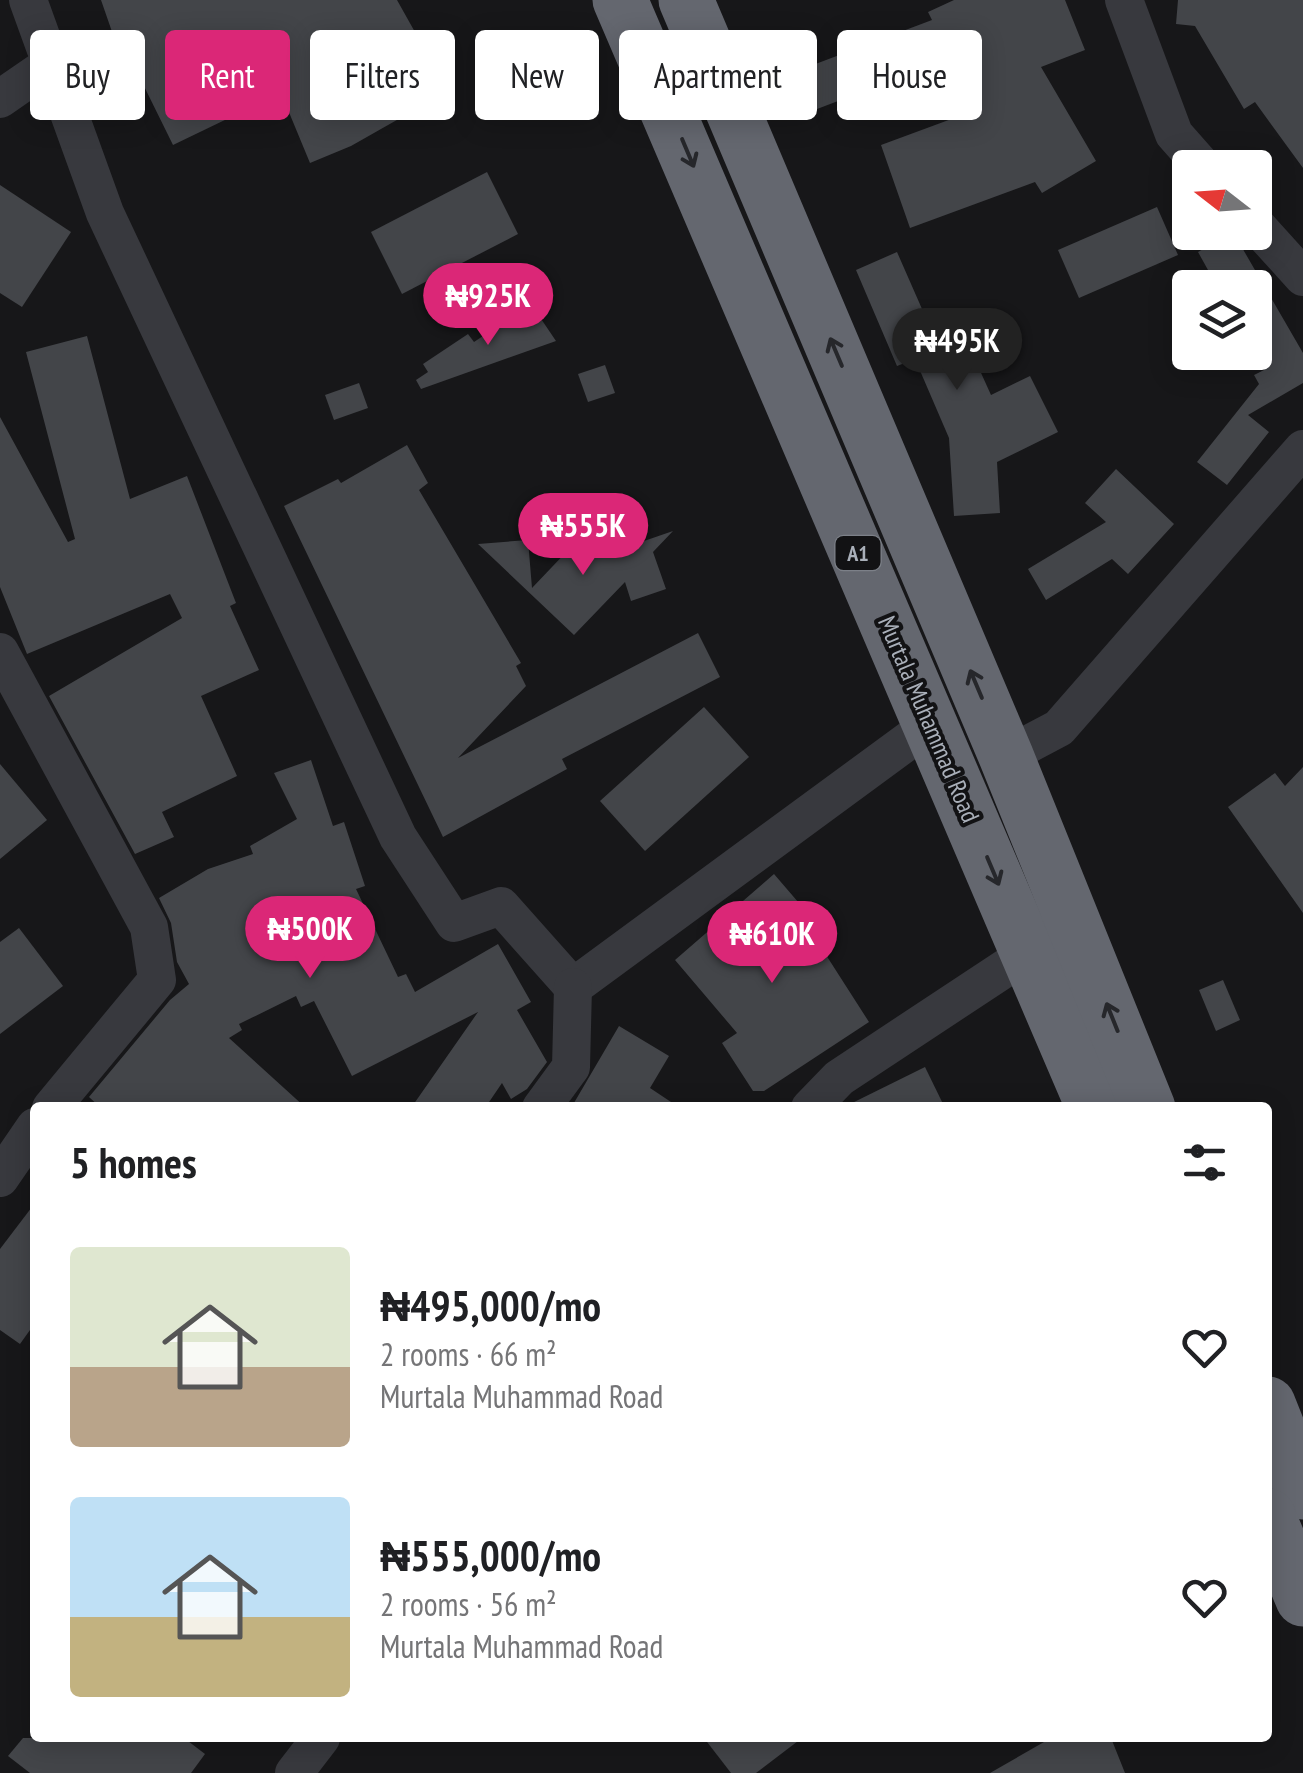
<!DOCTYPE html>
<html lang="en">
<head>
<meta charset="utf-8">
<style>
  body { margin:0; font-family:"PT Sans Narrow",sans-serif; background:#f2f2f2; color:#202124; height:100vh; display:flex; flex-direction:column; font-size:38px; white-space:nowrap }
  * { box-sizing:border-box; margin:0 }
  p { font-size:32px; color:#757577 }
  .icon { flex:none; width:55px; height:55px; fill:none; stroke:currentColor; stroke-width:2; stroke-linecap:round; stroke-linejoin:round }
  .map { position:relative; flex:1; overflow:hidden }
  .drawer { position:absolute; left:30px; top:1102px; width:1242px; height:640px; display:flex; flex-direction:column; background:#fff; border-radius:10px; box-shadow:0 5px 25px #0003 }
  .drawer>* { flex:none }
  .hud { position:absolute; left:30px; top:30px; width:1245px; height:90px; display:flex; gap:20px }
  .needle { width:65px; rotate:287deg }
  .fabs { position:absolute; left:1172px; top:150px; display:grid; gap:20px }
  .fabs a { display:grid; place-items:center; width:100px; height:100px; border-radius:10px; background:#fff; box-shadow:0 5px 25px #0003; font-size:50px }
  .price { position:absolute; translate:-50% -85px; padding:0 22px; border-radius:35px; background:#db2777; color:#fff; font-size:32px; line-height:65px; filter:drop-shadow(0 2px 5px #0008) }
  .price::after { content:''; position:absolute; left:50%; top:60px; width:30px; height:22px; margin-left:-15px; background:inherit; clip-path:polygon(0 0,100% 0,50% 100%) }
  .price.selected { background:#222; color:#fff }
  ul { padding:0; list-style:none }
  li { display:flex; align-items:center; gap:30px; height:250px; padding:0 40px }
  li span { display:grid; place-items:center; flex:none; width:280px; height:200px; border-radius:10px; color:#555 }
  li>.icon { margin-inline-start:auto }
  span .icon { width:120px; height:120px; fill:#fffc; stroke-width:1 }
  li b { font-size:42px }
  h2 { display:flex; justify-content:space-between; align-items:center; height:120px; padding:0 40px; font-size:42px }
  .tag { padding:0 35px; border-radius:10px; background:#fff; box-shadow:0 5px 25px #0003; font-size:35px; line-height:90px }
  .tag.selected { background:#db2777; color:#fff }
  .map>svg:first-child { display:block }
  .building { fill:#434549 }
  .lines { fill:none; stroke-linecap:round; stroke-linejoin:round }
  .street { stroke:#38393e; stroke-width:38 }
  .highway { stroke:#64676f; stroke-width:55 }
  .oneway { stroke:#26272b }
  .labels { text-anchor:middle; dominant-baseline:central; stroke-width:8; stroke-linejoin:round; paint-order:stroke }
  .shield { fill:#121214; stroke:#7c8088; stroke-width:2.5 }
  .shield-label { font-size:22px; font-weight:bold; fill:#a9afb9 }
  .street-label { font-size:25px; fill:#a9afb9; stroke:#121214 }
</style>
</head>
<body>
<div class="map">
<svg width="1303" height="1773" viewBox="0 0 1303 1773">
  <rect width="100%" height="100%" fill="#171719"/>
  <g class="building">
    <path d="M 101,0 L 397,0 L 448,91 L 351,146 L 310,163 L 281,93 L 173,145 L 137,72 L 127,75 Z"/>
    <path d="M 954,0 L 1065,0 L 1085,50 L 1041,67 L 1096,161 L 1042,193 L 1035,182 L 910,228 L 881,145 L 973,111 L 948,59 L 804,114 L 789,74 L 932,20 L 928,12 Z"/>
    <path d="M 1178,0 L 1303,0 L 1303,168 L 1255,102 L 1244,109 L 1195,26 L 1176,24 Z"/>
    <path d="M 487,172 L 518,234 L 402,294 L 371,232 Z"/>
    <path d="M 0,185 L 71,232 L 22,307 L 0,293 Z"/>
    <path d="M 1157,207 L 1178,255 L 1079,298 L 1058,250 Z"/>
    <path d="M 1233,232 L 1303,353 L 1303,383 L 1248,415 L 1269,432 L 1227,485 L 1197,462 L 1259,384 L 1254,375 L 1264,370 L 1255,353 L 1255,288 L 1218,288 L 1198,252 Z"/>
    <path d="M 897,252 L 951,375 L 977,364 L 991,395 L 1030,376 L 1058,432 L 997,462 L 1000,513 L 954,516 L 949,438 L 915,359 L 897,366 L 856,270 Z"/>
    <path d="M 531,304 L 556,341 L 421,389 L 416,380 L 428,372 L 423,364 L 468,334 L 474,342 Z"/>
    <path d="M 87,336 L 130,499 L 187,476 L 236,603 L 230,606 L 259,670 L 201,696 L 237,776 L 162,812 L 174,837 L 135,854 L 49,696 L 182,618 L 170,594 L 27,654 L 0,587 L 0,417 L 68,542 L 75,539 L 26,352 Z"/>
    <path d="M 605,365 L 615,393 L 588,402 L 578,374 Z"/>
    <path d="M 359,383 L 368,408 L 334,420 L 325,395 Z"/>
    <path d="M 407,445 L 428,483 L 419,490 L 521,663 L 516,666 L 526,686 L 458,758 L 698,633 L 720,677 L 562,759 L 567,769 L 443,837 L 284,506 L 338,479 L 341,483 Z"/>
    <path d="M 1116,469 L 1174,524 L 1128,574 L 1112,559 L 1046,600 L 1028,569 L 1106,522 L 1085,503 Z"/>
    <path d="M 673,531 L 653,552 L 666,589 L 631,601 L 625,582 L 574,635 L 478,544 L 528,540 L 532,588 L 571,547 L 586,561 Z"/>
    <path d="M 704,707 L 749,757 L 645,851 L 600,801 Z"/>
    <path d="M 311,760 L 333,826 L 344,822 L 365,886 L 356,889 L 398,977 L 406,974 L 415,992 L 498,944 L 531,1002 L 517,1010 L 547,1062 L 527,1089 L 511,1099 L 502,1083 L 485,1108 L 411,1108 L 478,1012 L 352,1076 L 314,1001 L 301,1007 L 296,996 L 239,1024 L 242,1030 L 229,1038 L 306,1108 L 101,1108 L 89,1097 L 170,1000 L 189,984 L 177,962 L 171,923 L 159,898 L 208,869 L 253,854 L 250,846 L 297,819 L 274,773 Z"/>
    <path d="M 0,764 L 47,820 L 0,859 Z"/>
    <path d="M 1303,767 L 1303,913 L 1228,807 L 1275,773 L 1285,786 Z"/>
    <path d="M 774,874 L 817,924 L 810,930 L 869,1022 L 764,1091 L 753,1091 L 722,1043 L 737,1033 L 675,960 Z"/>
    <path d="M 19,928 L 63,986 L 0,1034 L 0,942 Z"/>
    <path d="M 1223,980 L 1240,1020 L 1216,1031 L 1199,990 Z"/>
    <path d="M 619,1026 L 669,1056 L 650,1088 L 680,1108 L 571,1108 Z"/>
    <path d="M 925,1067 L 945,1108 L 842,1108 Z"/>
    <path d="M 35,1203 L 35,1323 L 20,1344 L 0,1330 L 0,1249 Z"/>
    <path d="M 23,1738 L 184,1738 L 205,1754 L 191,1773 L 30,1773 L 8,1756 Z"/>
    <path d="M 704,1738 L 802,1738 L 756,1773 L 731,1773 Z"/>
    <path d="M 1051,1738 L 1111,1738 L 1125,1773 L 990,1773 Z"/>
  </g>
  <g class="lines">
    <g class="street">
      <path d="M 28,0 L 105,213 L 398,837 L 454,923 L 501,906 L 573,987 L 931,724"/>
      <path d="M 1124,0 L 1174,134 L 1204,168"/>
      <path d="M 0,99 L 49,65"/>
      <path d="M 1255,224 L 1303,277"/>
      <path d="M 0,652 L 149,927 L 157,980 L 51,1108"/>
      <path d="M 1006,756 L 1059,728 L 1303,449"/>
      <path d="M 541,1108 L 571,1067 L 573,987"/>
      <path d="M 810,1108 L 839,1078 L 1028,953"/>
      <path d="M 0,1178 L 35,1127"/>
      <path d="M 294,1773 L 321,1738"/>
    </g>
    <g class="highway">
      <path d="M 620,0 L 1094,1108"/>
      <path d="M 686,0 L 1006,756 L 1148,1108"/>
      <path d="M 1268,1404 L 1303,1492"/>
      <path d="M 1268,1516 L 1303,1599"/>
    </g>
  </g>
  <defs><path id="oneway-shaft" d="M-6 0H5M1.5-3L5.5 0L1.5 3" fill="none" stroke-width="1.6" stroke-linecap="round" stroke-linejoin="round" transform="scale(2.5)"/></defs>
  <g class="oneway">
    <use href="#oneway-shaft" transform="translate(688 153) rotate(67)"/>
    <use href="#oneway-shaft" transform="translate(836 352) rotate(-113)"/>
    <use href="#oneway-shaft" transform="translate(976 684) rotate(-113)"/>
    <use href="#oneway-shaft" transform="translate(993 871) rotate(67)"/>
    <use href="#oneway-shaft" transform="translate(1112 1017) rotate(-112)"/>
  </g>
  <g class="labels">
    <rect class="shield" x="835.5" y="536" width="45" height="34" rx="8"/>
    <g class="shield-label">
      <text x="858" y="553">A1</text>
    </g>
    <g class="street-label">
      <text transform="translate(929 719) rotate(67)">Murtala Muhammad Road</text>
    </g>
  </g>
</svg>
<div class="fabs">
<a><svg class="needle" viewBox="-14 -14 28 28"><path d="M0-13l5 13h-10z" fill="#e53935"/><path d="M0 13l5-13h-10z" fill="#757577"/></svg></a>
<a><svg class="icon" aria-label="layers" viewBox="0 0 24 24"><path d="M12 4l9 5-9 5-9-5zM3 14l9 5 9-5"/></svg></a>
</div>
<b class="price" style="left:488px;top:348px">₦925K</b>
<b class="price selected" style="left:957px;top:393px">₦495K</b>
<b class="price" style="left:583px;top:578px">₦555K</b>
<b class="price" style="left:310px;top:981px">₦500K</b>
<b class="price" style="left:772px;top:986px">₦610K</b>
<div class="hud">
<a class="tag">Buy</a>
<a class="tag selected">Rent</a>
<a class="tag">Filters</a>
<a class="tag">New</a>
<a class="tag">Apartment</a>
<a class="tag">House</a>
</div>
<section class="drawer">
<h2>5 homes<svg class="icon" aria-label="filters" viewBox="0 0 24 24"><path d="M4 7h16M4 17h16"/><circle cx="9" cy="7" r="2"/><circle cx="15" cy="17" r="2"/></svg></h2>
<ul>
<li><span style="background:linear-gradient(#dfe7d0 60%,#b9a48a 0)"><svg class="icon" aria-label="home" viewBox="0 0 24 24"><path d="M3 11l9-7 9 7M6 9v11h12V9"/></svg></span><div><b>₦495,000/mo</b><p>2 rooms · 66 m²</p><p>Murtala Muhammad Road</p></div><svg class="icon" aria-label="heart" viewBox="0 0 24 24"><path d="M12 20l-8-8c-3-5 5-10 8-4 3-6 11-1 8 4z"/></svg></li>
<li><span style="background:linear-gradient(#bfe0f5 60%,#c2b280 0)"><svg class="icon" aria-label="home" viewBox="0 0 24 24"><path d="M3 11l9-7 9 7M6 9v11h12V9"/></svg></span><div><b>₦555,000/mo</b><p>2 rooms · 56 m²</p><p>Murtala Muhammad Road</p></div><svg class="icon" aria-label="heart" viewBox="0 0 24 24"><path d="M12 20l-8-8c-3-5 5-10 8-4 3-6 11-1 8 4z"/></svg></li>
</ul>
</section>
</div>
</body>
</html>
